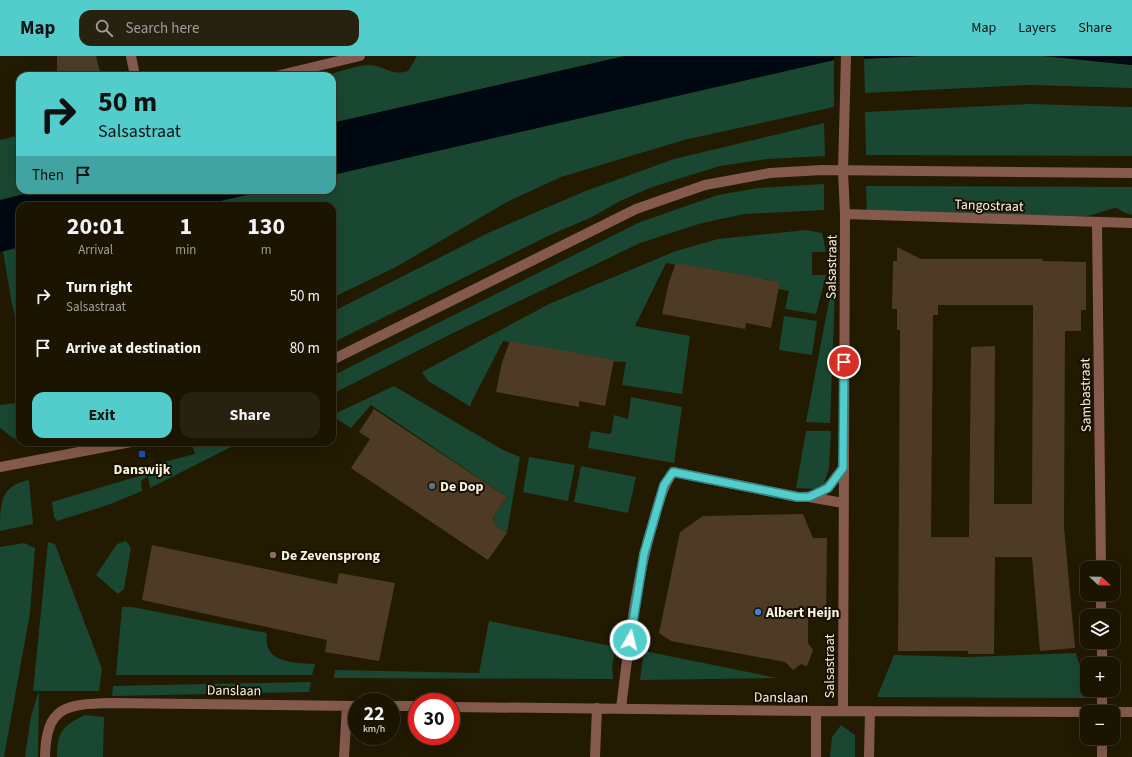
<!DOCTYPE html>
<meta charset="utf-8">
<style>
:root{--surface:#1a1401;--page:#272110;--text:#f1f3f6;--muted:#9f9e99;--line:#383323;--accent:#52cdcc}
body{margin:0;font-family:"Source Sans 3",sans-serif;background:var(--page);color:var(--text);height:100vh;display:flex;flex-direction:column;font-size:15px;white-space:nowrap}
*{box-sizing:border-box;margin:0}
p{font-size:13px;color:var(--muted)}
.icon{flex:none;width:22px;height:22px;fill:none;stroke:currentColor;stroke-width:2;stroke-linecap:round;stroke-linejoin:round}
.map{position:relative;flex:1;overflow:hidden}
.panel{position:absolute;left:16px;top:146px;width:320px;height:244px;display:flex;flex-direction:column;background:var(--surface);border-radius:12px;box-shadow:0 4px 16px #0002,0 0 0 1px var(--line)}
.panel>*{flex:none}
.banner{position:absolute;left:16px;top:16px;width:320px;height:122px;border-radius:12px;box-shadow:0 4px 16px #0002,0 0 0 1px var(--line);background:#52cdcc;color:#111;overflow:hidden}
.needle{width:26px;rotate:112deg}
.tools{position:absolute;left:1080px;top:505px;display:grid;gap:8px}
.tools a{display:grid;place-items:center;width:40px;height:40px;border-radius:8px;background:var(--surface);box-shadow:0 4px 16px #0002,0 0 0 1px var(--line);font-size:20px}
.speed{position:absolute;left:348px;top:637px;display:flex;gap:8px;font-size:20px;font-weight:700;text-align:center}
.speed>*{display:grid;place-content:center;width:52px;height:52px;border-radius:50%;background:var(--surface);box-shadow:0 4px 16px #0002,0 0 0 1px var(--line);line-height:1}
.speed small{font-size:10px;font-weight:400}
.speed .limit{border:6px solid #d22;background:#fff;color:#111}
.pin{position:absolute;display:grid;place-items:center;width:34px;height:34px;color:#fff;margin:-17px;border:2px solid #fff;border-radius:50%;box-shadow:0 1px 4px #0007}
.me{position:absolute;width:44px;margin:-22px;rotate:8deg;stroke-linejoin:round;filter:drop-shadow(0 0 3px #0008)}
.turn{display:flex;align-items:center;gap:14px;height:84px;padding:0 16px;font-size:18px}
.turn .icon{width:52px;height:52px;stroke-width:2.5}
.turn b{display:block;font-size:28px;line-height:34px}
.then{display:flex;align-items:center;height:38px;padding:0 16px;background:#0003;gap:8px;font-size:15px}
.eta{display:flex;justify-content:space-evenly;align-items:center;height:68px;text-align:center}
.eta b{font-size:24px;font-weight:700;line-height:28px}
.button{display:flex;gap:8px;margin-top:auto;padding:8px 16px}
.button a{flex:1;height:46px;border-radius:12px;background:var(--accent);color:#111;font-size:16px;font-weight:700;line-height:46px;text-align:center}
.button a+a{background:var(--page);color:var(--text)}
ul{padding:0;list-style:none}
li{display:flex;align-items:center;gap:12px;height:52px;padding:0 16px}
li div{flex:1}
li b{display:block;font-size:15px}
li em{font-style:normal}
header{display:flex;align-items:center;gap:24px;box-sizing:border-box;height:56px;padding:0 20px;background:var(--accent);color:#111}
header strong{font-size:19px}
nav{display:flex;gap:22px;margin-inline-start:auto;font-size:14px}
.search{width:280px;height:36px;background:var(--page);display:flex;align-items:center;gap:10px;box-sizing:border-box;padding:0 14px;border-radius:12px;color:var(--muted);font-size:15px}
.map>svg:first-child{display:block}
</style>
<header>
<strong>Map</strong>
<div class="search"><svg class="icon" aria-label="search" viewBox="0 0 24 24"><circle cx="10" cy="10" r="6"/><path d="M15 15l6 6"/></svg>Search here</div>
<nav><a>Map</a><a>Layers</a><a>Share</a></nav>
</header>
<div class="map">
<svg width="1132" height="701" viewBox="0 0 1132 701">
<rect width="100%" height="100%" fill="#221a01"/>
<path fill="#1a4732" d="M417,0H625L332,67V20H324C336,17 360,8 371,9C386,11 391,20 408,15Z
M921,0H1044L1132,9V32L1029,29L865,37L864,3Z
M834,4V51L684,84L561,121L507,146L396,211L332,242V150H198L268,134H332V119Z
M1029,48L1132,51V100L866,99L865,56Z
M824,67L825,100L767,103L720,110L652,131L620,145L592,161L550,179L332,287V256L490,176L583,136L674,103Z
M20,79V134H42L0,144V84Z
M824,128V154L745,158L702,167L640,187L449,279L332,338V320L640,166L718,139L758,132Z
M866,130L1132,131V159L1123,156L1117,152C1106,153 1097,159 1086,160L867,158Z
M806,174L822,177L826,196H812V219H826L816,258L785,253L789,235L774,232L775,225L666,207L635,270L690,280L682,338L622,329L626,306L605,305L503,285L471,347V351L428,325L422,316L549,248L676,195L718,183Z
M20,191V277L12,249L3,195Z
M836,208L830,367L806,366Z
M784,260L817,265L812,299L779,294Z
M394,330L503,394L520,401L507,477L494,468L496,465L492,463L507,441L371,349L351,372L332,360V359Z
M631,341L682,351L674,407L588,392L591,375L611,378L614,359L628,363Z
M16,347L20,367V382L14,383L0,372V349Z
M806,375H831L829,413L823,429L815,433L796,432Z
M191,386H241L150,432L148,420L141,425L142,435L108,449L57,465L54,461L52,446L139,420L148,410L195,398Z
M529,401L575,409L568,445L523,436Z
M581,410L636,421L628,457L574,446Z
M29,424L33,468L0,475C0,448 0,430 29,424Z
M126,485L131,492L124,533L118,538L96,519L117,488Z
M48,486L55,488L102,613L99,635H39L38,701H25L31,660L39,635H33Z
M24,487L35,492L30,557L4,701H0V491Z
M122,551H132L267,577C262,607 293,607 315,608L312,619H116Z
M489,565L616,591L612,610L613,623L334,622L335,614L479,617Z
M644,595L777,622L640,624Z
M1076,597L1088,642L877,641L894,599L967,601Z
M311,626L309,636L112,640L113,630Z
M85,659L104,661L103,701H57C57,676 62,670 85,659Z
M841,669L855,679V701H830L832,681Z"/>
<path fill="#000911" d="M625,0H921L834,4L332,119V67Z
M1044,0H1132V9Z
M42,134H268L198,150H20V191L0,196V144Z"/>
<path fill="#221a01" d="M834,0H864V5L834,6Z"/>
<path fill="#4d3b25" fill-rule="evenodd" d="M57,0H96L101,20H57Z
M897,191L921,203H1043L1042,205L1086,206V254H1081V275H1065L1064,471L1075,592L1040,595L1032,501H995L994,598H968V595H898L900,274H897V253H892L893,205H897ZM938,249H1033L1032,448H994L995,290L971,291L969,481H931L933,259H938Z
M676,207L780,226L771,272L746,267L745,273L662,258L669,226Z
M510,285L614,304L605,350L579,345V351L496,336L502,306Z
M374,353L507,441L492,463L496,465L494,468L507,477L488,504L351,412L370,383L359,376Z
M803,458L813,482H827L826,562H808V587L813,594L807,610L801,608L793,614L785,606L671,585L659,577L680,476L703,460Z
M152,489L337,528L339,517L395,527L379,605L325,596L327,584L142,544Z"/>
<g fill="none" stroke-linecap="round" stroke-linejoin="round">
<path stroke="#855a4d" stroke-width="10" d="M332,304L636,153L705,129L770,117L822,114L1132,117
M0,411L131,386"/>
<path stroke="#855a4d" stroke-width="10" d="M131,0L135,20
M276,20L360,0
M845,158L1132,167
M1097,167L1101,512
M809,441L843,447
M1101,538V560
M1102,586V608
M1102,634V656
M391,650H417
M451,651L816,655L1110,656
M621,652C629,590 635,527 653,467C658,449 662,432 673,416L798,441C823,442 830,430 843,412
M843,654L845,158L843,115L846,0
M816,655V701
M1113,656H1132
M45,701C46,650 66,648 111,647L357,650
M344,701L347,650
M595,701L597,652
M869,701L870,655
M1102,701V682"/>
</g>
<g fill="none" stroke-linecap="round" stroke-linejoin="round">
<defs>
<path id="route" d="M630,584L644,498L664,429L673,416L798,441H809L828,432L843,412L844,306"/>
</defs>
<use href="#route" stroke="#358585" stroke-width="10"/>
<use href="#route" stroke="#52cdcc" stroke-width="7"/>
</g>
<rect fill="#1a4fb4" stroke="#191100" stroke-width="1.5" x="138" y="394" width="8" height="8" rx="2"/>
<circle fill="#5c6f8a" stroke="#191100" stroke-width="1.5" cx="432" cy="430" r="4"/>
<circle fill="#8d6e63" stroke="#191100" stroke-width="1.5" cx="273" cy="499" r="4"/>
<circle fill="#3f7fe0" stroke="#191100" stroke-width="1.5" cx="758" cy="556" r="4"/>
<g text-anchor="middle" stroke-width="4" stroke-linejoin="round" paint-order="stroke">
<g font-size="14" fill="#f8f3e3" stroke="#191100">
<text transform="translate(989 149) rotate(2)" y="5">Tangostraat</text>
<text transform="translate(831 211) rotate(-89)" y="5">Salsastraat</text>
<text transform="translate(1085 339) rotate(-91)" y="5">Sambastraat</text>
<text transform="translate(829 610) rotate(-90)" y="5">Salsastraat</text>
<text transform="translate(234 634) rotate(1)" y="5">Danslaan</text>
<text transform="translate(781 641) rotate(1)" y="5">Danslaan</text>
</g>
<g font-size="14" font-weight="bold" fill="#f8f3e3" stroke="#191100" text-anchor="start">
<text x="142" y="418" text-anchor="middle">Danswijk</text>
<text x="440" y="435">De Dop</text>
<text x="281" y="504">De Zevensprong</text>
<text x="766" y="561">Albert Heijn</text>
</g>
</g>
</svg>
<div class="tools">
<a><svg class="needle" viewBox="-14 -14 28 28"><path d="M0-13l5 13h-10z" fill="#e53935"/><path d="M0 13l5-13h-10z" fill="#9f9e99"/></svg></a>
<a><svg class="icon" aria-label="layers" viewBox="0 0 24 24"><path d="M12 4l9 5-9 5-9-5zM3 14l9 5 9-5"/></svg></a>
<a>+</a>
<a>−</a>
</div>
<div class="speed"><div>22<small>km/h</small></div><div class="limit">30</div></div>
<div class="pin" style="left:844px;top:306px;background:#d93025"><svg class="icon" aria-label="arrive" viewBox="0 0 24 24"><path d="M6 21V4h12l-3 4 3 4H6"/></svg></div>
<svg class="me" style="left:630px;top:584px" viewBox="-20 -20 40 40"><circle r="17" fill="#52cdcc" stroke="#fff" stroke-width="3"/><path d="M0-11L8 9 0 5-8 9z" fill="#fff"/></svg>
<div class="banner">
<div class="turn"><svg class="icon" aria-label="right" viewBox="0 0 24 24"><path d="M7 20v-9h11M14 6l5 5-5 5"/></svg><div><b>50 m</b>Salsastraat</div></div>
<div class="then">Then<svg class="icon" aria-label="arrive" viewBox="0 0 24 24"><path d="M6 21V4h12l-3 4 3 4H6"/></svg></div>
</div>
<section class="panel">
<div class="eta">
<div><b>20:01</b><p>Arrival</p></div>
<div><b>1</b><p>min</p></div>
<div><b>130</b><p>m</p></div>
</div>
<ul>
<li><svg class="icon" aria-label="right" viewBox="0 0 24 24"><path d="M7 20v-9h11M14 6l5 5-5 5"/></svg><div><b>Turn right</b><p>Salsastraat</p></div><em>50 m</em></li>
<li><svg class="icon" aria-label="arrive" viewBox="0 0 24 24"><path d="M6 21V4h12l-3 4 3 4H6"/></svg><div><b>Arrive at destination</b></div><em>80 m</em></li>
</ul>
<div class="button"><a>Exit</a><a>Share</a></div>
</section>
</div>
